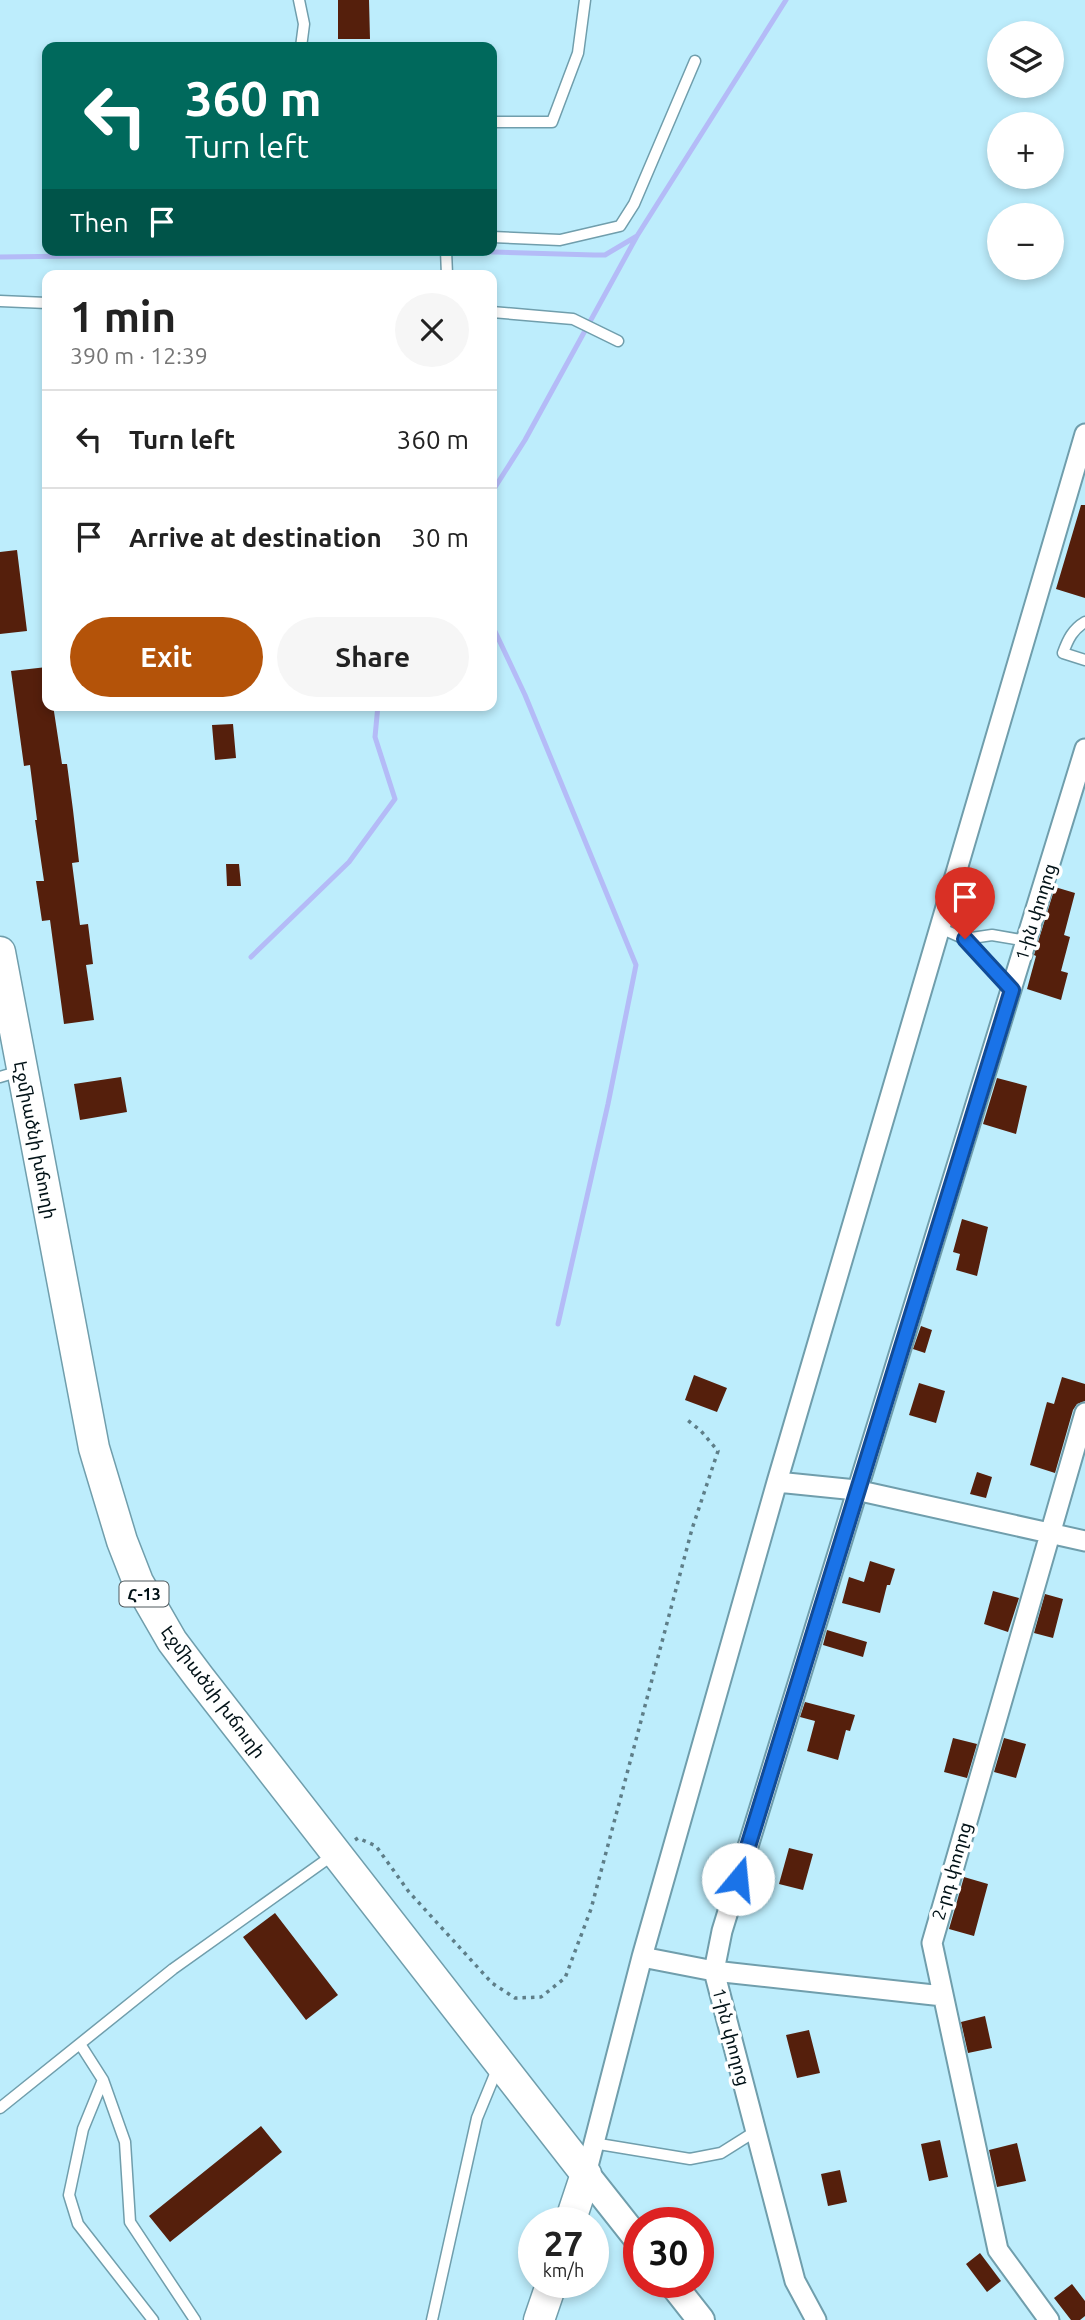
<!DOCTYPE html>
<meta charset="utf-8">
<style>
:root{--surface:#fff;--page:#f6f6f6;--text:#222;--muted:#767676;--line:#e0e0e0;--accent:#b45309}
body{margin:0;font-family:Ubuntu,"Noto Sans Armenian",sans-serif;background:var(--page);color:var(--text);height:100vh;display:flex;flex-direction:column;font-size:26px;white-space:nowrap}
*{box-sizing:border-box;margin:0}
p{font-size:23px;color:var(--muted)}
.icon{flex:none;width:38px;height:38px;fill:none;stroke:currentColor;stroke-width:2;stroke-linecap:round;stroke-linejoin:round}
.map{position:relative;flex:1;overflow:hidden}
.drawer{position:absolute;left:42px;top:270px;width:455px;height:441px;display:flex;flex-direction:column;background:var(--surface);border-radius:14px;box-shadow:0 4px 10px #0003}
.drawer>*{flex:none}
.guide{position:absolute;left:42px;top:42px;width:455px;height:214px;border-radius:14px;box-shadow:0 4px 10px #0003;background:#00695c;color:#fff;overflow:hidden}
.controls{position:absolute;left:987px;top:21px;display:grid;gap:14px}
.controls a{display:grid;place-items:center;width:77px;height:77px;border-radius:50%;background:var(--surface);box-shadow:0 4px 10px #0003;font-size:35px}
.speed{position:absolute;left:518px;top:2207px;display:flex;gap:14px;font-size:35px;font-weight:700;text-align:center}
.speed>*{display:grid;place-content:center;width:91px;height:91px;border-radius:50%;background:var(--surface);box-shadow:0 4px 10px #0003;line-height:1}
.speed small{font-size:18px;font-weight:400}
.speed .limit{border:10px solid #d22;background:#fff;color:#111}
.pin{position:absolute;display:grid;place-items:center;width:60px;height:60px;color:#fff;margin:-72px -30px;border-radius:50% 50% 50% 0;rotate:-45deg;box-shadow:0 0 7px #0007}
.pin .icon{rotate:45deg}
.me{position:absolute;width:77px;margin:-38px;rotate:17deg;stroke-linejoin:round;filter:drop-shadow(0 0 5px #0008)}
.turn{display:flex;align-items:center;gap:24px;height:147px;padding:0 28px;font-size:32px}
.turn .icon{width:91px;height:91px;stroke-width:2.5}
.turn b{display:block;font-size:49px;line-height:60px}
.then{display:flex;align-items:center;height:66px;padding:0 28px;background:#0003;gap:14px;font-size:26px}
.round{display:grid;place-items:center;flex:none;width:74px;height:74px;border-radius:37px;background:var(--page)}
.summary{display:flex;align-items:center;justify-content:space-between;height:119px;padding:0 28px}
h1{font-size:42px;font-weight:700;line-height:52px}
.action{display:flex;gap:14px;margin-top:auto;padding:14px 28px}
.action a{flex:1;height:80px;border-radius:42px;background:var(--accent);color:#fff;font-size:28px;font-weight:700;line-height:80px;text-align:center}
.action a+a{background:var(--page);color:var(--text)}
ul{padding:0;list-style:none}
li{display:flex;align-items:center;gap:21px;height:98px;padding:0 28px;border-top:2px solid var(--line)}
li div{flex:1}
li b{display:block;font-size:26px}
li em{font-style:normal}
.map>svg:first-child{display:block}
</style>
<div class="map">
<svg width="1085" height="2320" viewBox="0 0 1085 2320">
<rect width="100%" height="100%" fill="#bdedfc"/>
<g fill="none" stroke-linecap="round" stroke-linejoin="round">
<path stroke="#b4bbf7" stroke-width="5" d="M0,257L462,251L594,255H605L637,236
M492,492L525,440L637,236L786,0
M492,625L525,695L636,965L608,1104L558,1324
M251,957L349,862L395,799L375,737L378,705"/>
</g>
<path fill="#551f0c" d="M338,0H369L370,39H338Z
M1081,505H1085V598L1056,589Z
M17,550L27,631L0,634V552Z
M47,667V705H53L62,764H67L73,810L79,862L72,863L80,925L88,924L93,964L86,965L94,1020L64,1024L50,920L42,921L36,881H44L35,820H37L30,765L24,766L11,671Z
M233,724L236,758L215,760L212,725Z
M226,864H239L241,886H227Z
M1055,887L1075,893L1064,935L1070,937L1061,971L1068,973L1061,1000L1027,989L1036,956L1034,955Z
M121,1077L127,1112L80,1120L74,1084Z
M997,1078L1027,1086L1016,1134L983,1124Z
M962,1219L988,1227L977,1276L956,1270L960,1254L953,1252Z
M921,1326L932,1330L925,1353L913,1349Z
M694,1375L727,1388L717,1412L685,1400Z
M1062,1377L1085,1384V1401L1077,1404L1073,1410L1055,1473L1030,1465L1047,1402L1054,1404Z
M919,1383L945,1391L936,1423L909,1415Z
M977,1472L992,1477L986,1498L970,1494Z
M870,1561L895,1569L890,1585H887L880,1613L842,1603L849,1577L864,1582Z
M993,1591L1019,1598L1008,1632L984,1624Z
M1045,1594L1063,1599L1053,1638L1034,1633Z
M827,1630L867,1642L863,1657L823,1645Z
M805,1702L855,1715L850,1731L846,1730L838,1760L807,1751L815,1721L800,1717Z
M953,1738L977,1744L967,1778L944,1772Z
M1004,1738L1026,1744L1016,1778L994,1772Z
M789,1848L813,1854L803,1890L779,1884Z
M964,1877L988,1884L974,1936L949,1929Z
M275,1913L338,1995L306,2020L243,1937Z
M985,2016L992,2048L968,2053L961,2022Z
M809,2030L820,2073L797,2078L786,2035Z
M261,2126L282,2152L170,2242L149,2216Z
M940,2140L948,2177L929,2181L921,2144Z
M1017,2143L1026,2181L997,2187L989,2150Z
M840,2170L847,2202L828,2206L821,2174Z
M980,2253L1001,2281L987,2292L966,2264Z
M1072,2284L1085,2301V2316L1080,2320H1071L1054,2298Z"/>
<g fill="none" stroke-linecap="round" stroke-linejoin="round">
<defs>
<path id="service" d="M299,0L304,24L301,47
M492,122H552L578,53L585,0
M492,237L560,240L620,226L634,204L695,61
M446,250L447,275
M0,301L47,303
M492,312L573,319L618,341
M1085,622C1073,629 1068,639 1063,653L1085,660
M940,928L965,939L1011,990
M965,939L992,935L1027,941
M0,1077L20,1071
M80,2044L103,2080L125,2142L130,2222L195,2320
M103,2080L83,2129L69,2195L78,2224L153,2320
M0,2108L173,1969L333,1855
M593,2143L690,2159L721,2153L756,2131
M432,2320L477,2118L498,2067"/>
<path id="minor" d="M777,1482L856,1490L1085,1541
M642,1957L714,1971L943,1996
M586,2174L642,1957L777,1482L1085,434
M816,2320L795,2281L714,1971L722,1931L1085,749
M1049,2320L998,2250L932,1943L1085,1413"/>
<path id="secondary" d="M586,2174L639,2241
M671,2282L701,2320"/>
<path id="primary" d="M0,952L94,1448L122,1541L138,1582L172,1641L199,1677L586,2174L570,2222
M539,2320L552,2282"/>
</defs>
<use href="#service" stroke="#709eac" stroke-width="13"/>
<use href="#minor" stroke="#709eac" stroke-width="23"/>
<use href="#secondary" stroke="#709eac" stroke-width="30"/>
<use href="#primary" stroke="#709eac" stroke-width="33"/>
<path stroke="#5e7e88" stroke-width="3.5" stroke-dasharray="3.5 5" stroke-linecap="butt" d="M355,1840L358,1838L376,1846L409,1892L492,1983L515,1998L541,1997L565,1978L591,1909L692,1529L718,1451L701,1431L686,1419"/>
<use href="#service" stroke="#fff" stroke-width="10"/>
<use href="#minor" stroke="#fff" stroke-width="19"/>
<use href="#secondary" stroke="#fff" stroke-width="26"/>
<use href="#primary" stroke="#fff" stroke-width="30"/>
</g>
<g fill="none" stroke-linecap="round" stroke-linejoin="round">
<defs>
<path id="route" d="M738,1879L1012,990L965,939"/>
</defs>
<use href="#route" stroke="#114b97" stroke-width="18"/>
<use href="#route" stroke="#1a73e8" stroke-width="12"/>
</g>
<g text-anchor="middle" stroke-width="7" stroke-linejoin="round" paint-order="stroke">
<rect fill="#fff" stroke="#4e595d" stroke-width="2" x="119.5" y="1581.5" width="49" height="25" rx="5"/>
<g font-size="16" font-weight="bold" fill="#021217">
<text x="144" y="1600">Հ-13</text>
</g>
<g font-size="18" fill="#021217" stroke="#fff">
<text transform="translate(1036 912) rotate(-73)" y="6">1-ին փողոց</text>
<text transform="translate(35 1140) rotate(79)" y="6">Էջմիածնի խճուղի</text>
<text transform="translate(213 1692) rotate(53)" y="6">Էջմիածնի խճուղի</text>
<text transform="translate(952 1871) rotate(-74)" y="6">2-րդ փողոց</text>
<text transform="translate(731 2037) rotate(75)" y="6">1-ին փողոց</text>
</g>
</g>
</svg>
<div class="controls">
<a><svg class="icon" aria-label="layers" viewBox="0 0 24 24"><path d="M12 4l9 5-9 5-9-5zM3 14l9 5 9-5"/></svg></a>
<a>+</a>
<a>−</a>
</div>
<div class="speed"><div>27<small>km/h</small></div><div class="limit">30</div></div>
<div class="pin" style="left:965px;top:939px;background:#d93025"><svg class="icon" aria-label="arrive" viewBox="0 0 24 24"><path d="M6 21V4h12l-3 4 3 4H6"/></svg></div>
<svg class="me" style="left:738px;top:1879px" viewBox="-20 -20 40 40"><circle r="19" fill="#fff"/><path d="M0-13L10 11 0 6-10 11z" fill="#1a73e8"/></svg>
<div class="guide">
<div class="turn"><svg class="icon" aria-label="left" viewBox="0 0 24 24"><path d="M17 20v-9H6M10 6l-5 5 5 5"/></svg><div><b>360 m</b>Turn left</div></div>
<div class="then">Then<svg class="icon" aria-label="arrive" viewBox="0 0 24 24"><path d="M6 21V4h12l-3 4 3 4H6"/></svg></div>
</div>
<section class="drawer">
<div class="summary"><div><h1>1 min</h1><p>390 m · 12:39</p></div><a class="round"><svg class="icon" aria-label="close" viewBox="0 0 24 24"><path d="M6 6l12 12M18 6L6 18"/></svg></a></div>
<ul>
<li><svg class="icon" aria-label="left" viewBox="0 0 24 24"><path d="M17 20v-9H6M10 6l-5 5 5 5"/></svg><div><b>Turn left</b></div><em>360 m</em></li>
<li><svg class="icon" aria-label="arrive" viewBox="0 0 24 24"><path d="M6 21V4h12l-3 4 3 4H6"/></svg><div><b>Arrive at destination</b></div><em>30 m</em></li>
</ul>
<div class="action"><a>Exit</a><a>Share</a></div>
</section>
</div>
